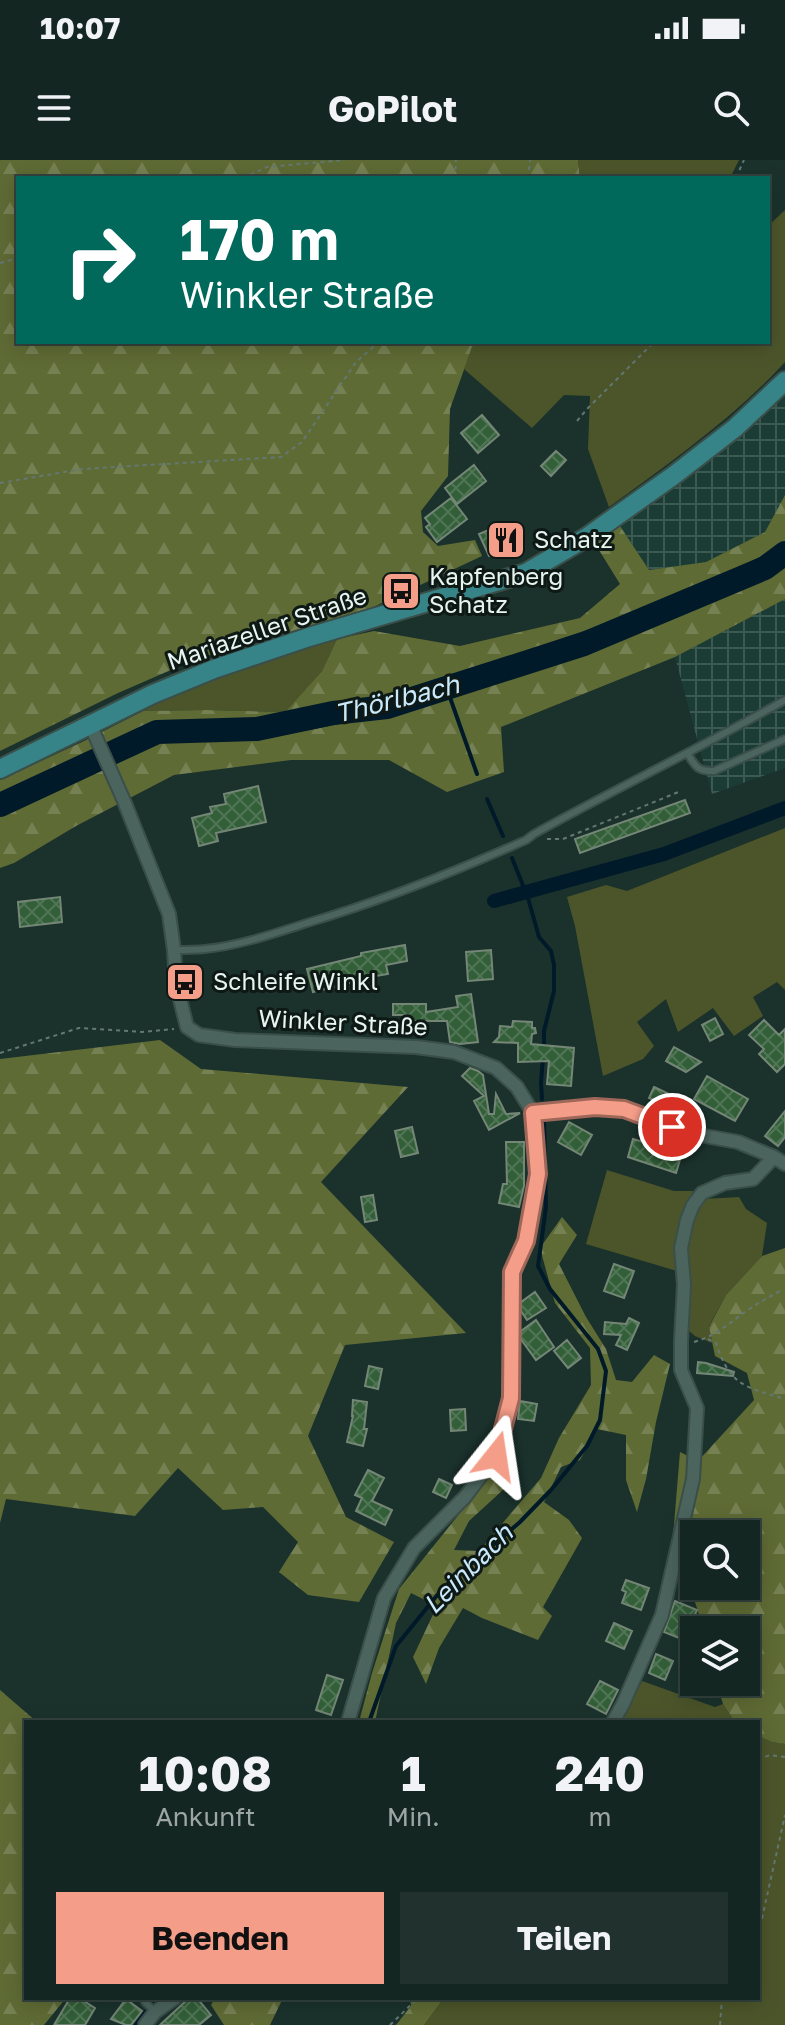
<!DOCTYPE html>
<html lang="de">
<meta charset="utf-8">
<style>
:root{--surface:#142621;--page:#21322e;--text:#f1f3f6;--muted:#9da5a5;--line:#33433f;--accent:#f49e89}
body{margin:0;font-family:"Golos Text",sans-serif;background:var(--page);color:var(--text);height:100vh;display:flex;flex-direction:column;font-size:30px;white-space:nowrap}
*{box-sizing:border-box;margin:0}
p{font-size:26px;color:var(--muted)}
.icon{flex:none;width:44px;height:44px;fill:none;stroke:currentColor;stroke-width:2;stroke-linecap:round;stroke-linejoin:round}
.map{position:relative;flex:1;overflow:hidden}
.panel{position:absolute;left:24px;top:1560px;width:736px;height:280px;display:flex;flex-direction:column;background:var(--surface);border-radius:0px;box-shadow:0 4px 20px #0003,0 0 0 2px var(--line)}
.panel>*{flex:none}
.top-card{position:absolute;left:16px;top:16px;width:754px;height:168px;border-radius:0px;box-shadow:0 4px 20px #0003,0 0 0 2px var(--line);background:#00695c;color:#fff;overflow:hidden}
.controls{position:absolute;left:680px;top:1360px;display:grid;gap:16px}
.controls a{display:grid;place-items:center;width:80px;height:80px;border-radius:0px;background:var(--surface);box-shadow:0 4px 20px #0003,0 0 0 2px var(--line);font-size:40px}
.pin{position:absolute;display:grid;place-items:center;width:68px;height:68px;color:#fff;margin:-34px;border:4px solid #fff;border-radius:50%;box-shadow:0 2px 8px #0007}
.me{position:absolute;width:88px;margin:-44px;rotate:15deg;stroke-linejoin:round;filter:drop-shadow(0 0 6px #0008)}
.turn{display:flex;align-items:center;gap:28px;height:168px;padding:0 32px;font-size:36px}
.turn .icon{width:104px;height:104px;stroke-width:2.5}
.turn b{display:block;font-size:56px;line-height:68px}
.eta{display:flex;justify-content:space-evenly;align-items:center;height:136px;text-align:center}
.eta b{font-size:48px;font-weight:700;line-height:56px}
.primary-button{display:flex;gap:16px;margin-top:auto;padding:16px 32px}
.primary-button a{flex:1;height:92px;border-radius:0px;background:var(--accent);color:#111;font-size:32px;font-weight:700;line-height:92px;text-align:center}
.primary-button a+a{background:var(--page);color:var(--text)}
.status{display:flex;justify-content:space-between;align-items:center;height:56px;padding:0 40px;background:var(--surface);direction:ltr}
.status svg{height:22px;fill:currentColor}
header{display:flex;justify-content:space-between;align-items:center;height:104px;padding:0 32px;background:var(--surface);font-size:36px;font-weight:700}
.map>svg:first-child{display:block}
</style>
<div class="status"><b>10:07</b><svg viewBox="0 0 49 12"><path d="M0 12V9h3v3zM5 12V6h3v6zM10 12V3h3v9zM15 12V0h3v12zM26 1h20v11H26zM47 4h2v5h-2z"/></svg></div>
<header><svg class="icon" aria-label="menu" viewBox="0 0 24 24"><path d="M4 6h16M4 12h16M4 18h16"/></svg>GoPilot<svg class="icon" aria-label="search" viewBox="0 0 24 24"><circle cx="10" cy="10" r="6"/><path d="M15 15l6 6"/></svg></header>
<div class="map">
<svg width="785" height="1865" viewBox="0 0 785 1865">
<defs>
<pattern id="industrial-grid" width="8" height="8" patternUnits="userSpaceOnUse" patternTransform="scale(2)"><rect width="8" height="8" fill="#1b3c34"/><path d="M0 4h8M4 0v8" fill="none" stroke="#3c5952"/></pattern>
<pattern id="forest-firs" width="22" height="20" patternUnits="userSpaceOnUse" patternTransform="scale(2)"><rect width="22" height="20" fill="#5f6b35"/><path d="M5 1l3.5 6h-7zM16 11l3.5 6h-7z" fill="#768153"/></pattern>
<pattern id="building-cross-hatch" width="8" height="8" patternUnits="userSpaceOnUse" patternTransform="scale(2)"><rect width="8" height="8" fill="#325e38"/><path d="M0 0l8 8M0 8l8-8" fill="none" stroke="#507655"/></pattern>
</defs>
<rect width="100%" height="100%" fill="#1b322c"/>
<path fill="url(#industrial-grid)" d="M785,230V335L765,372L706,402L649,410L620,366L708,298Z
M785,439V608L712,634L675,497Z"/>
<path fill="#4c552a" d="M578,0H739L730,18H580Z
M785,50V202C736,256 668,304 609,347L588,289L590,236L564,235L532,268L464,209L472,187L477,182H768V66Z
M337,479L322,511L285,552L206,550L143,551L201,520L276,494Z
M785,668V830L777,822L753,837L763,856L734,876L713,848L678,872L666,839L637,862L654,886L643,899L603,916L575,766L567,737L606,725L627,731Z
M607,1010L674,1031H693L689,1043L677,1111L586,1084Z
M739,1037L746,1049L767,1063L762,1096L726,1135L709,1166L712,1183L695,1176L687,1169V1083L693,1051L704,1039Z
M642,1521L715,1547L723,1544L735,1562H620L629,1547Z
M758,1576L772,1582L785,1584V1865H424L444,1838H758Z"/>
<path fill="url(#forest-firs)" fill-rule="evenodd" d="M0,0H578L580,18H18V182H477L472,187L450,249L448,316L421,351L423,372L438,386L475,380L482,396L369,449L196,499L118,533L0,591Z
M785,335V385L649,449L418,527L292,556L155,568L0,638V620L82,582L143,551L206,550L285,552L322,511L337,479L374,471L460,486L580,458L620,424L594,382L620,366L649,410L706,402L765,372Z
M785,403V439L675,497L501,567L504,612L447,632L389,600H291L174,615L76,666L14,703L0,708V656L163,579H263L391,554L481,528L653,466L769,415Z
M160,880L201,909L408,927L321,1022L466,1173L345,1185L308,1276L346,1357L394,1382L359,1442L308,1435L279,1412L298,1382L263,1347L223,1350L178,1308L135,1356L6,1339L0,1363V899Z
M562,1057L577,1075L559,1104L586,1157L606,1189L616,1220L632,1222L654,1195L670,1204L656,1262L646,1319L637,1352L626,1320V1275L597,1269L580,1300L561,1307L544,1342L569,1360L582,1378L543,1447L552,1456L538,1480L482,1458L463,1448L439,1488L426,1524L413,1497L437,1446L411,1433L396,1463L375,1562H359L372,1513L399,1429L497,1307L508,1305L504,1329L469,1361L454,1390L479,1391L541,1318L559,1278L591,1225L590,1188L555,1143L540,1088Z
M785,1088V1584L772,1582L758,1576V1562H735L723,1544L716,1522H746V1470H701L698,1451L673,1377L680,1292L698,1301L754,1240L747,1213L715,1196L709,1167L726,1135L762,1096ZM694,1374H746V1426H694Z
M0,1530L37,1562H26V1838H66L44,1865H0Z
M215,1838H283L270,1865H224L211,1845Z
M410,1838H444L424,1865H396L411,1846Z"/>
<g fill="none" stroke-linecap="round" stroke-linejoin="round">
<path stroke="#001a29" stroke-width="4" d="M447,529L477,614
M487,639L503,676
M512,698L528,738L539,777L551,791L554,805V831L544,871V889
M542,939L541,923L543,897
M369,1562L396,1486L443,1428L520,1362L551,1330L587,1286L600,1260L606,1211L598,1189L550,1129L538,1106L546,1047L544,960
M136,1865L153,1842L158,1838"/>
<path stroke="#001a29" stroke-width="14" d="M494,741L664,694L785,648"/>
<path stroke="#001a29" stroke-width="24" d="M0,645L157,572L257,569L333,553L387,547L584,484L765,408L785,393"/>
</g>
<path fill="url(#building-cross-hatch)" stroke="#748676" stroke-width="2" d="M482,255L499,275L478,293L461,273Z
M556,291L566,300L551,316L541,306Z
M474,305L486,321L457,344L445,328Z
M451,338L467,359L437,382L426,367L430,364L425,358Z
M508,362L518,384L489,396L479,374Z
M258,626L266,662L216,673L218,681L199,686L192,658L212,653L210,647L226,644L224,634Z
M685,640L690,653L580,693L575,679Z
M60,737L62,762L20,767L18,742Z
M405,785L407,801L386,805L388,814L352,820L353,822L313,832L307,809L361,796V793Z
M491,790L493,819L468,821L466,792Z
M471,834L478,882L460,884L450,882L447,861H408V855H393V844H426V852L458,847L456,836Z
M715,858L723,874L710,881L702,865Z
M764,860L779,875L785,869V904L777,912L759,894L764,889L749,875Z
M513,861L532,862V868H535L536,873L532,874L531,884L574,888L571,926L547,924L549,901L518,902V883L494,882L499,877L500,866L512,867Z
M674,887L701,902L686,912L666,901Z
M470,908L478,911L483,915L489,954H494L496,934L506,954L520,953L489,970L474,941L484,936L462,916Z
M707,916L748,939L735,961L694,939Z
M654,927L684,941L679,952L649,938Z
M785,951V977L778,986L765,976Z
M569,962L592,975L581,995L558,982Z
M412,967L418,993L401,997L395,971Z
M633,979L682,993L676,1013L628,997Z
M506,982H524V1026L519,1047L499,1043L503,1024H507Z
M373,1035L377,1060L365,1062L361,1037Z
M614,1104L634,1111L624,1138L604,1131Z
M535,1132L546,1148L527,1160L521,1151V1142Z
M629,1158L639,1163L627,1190L616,1185L621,1175L604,1174L605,1162L626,1164Z
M536,1160L554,1187L536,1200L520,1178L521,1171Z
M567,1180L581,1198L568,1208L554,1191Z
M698,1202L706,1203L734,1212L733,1216L697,1213Z
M369,1206L382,1209L378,1229L365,1226Z
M353,1240L367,1242L364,1269H367L363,1286L347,1282L353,1256H352Z
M520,1241L537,1244L534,1261L518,1259Z
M465,1249L466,1270L451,1271L450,1250Z
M368,1310L384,1318L372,1341L392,1350L385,1365L356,1351L362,1338L355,1335Z
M439,1319L452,1325L446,1338L433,1332Z
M626,1420L649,1428L641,1450L622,1443L626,1432L622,1430Z
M675,1441L697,1450L684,1480L664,1472Z
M614,1463L632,1471L624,1489L606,1481Z
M656,1494L673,1501L665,1520L649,1513Z
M327,1515L343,1520L331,1555L316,1550Z
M600,1521L618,1530L606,1554L587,1544Z
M70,1838H79L95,1848L85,1865H54Z
M189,1838H197L211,1855L199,1865H160Z
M126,1839L142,1851L131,1865H126L111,1859Z"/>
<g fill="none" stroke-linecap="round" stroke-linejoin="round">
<defs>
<path id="lane" d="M687,593C696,607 697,611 714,611L785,579
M174,790C185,790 195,790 205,789C238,786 276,773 307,763C382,741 454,712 526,680L534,674C617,628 702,587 785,540
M145,1838V1842L155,1852"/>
<path id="street" d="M90,564L124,641L169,754L174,790L176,823L187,867L199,875L235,880L416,887L454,892L496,908L517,927L533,953L595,947L624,949L694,974L738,982L774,997L785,1004
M348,1562L384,1438L414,1388L465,1337L496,1296L511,1238L512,1112L526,1081L538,1014L533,953
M613,1562L623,1544L662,1455L693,1319L697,1248L681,1210V1181L684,1125L681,1088L687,1060L693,1045L702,1033L725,1023L753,1019L774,997
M145,1865L155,1852L175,1838"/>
<path id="primary" d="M0,609L153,534L214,509L309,477L526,413L587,377L673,316L735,268L785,221"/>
</defs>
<use href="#lane" stroke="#3a4f4a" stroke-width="10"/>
<use href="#street" stroke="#3a4f4a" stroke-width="16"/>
<use href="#primary" stroke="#3a4f4a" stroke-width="22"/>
<path stroke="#647873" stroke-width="2" stroke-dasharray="4 4" stroke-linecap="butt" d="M243,18L267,7L344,0
M455,18L456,0
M528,18L530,0
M738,18L739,11L744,0
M0,103L18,98
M577,261L587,249L654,182
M0,323L82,309L281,297L302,282L356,202L379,182
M547,679H563L681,631
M0,893L79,868L142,872L174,869
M708,1179L716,1183C730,1226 745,1227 785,1239
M694,1182C719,1175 733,1159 754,1146C763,1140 773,1135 782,1130
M758,1600L770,1595L785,1597
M758,1765L761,1763L785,1655
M390,1865L418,1838
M720,1865L722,1838"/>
<use href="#lane" stroke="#4b645d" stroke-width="6"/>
<use href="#street" stroke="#4b645d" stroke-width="12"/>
<use href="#primary" stroke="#378488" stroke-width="18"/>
</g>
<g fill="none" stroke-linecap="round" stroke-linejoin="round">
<defs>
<path id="route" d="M496,1296L511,1238L512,1112L526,1081L538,1014L533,953L595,947L624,949L672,967"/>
</defs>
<use href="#route" stroke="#9f6759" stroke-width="20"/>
<use href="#route" stroke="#f49e89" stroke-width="14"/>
</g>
<defs>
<symbol id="restaurant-square" viewBox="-11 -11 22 22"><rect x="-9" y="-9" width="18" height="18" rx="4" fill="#f49e89" stroke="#0e1815"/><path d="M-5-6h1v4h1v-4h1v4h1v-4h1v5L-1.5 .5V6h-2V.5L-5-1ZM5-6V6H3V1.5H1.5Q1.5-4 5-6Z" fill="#111"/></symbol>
<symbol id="bus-square" viewBox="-11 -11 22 22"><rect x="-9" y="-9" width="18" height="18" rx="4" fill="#f49e89" stroke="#0e1815"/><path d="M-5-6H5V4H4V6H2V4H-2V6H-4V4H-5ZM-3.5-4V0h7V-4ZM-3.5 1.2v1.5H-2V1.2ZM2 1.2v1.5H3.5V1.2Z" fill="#111"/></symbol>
</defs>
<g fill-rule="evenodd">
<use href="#restaurant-square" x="484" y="358" width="44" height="44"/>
<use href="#bus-square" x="379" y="409" width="44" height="44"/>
<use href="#bus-square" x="163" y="800" width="44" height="44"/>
</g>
<g text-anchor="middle" stroke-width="6" stroke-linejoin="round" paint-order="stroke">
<g font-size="24" fill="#e7f5f1" stroke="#0e1815" text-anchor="start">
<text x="534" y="388">Schatz</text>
<text x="429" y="425">Kapfenberg<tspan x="429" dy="28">Schatz</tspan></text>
<text x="213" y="830">Schleife Winkl</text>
</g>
<g font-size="24" fill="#e7f5f1" stroke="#0e1815">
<text transform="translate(267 469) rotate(-19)" y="8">Mariazeller Straße</text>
<text transform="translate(343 863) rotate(3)" y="8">Winkler Straße</text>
</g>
<g font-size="26" font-style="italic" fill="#c8eafc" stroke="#0e1815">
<text transform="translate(397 539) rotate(-14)" y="9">Thörlbach</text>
<text transform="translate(468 1409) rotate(-45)" y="9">Leinbach</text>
</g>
</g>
</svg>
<div class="controls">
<a><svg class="icon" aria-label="search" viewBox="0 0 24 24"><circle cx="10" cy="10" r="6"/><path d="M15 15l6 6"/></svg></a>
<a><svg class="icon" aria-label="layers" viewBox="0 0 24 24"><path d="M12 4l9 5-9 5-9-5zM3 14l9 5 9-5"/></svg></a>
</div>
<div class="pin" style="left:672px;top:967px;background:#d93025"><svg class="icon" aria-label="arrive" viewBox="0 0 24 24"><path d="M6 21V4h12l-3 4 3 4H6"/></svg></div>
<svg class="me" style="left:496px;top:1296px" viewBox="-20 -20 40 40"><path d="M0-17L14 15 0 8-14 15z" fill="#f49e89" stroke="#fff" stroke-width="4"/></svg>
<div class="top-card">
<div class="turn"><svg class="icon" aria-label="right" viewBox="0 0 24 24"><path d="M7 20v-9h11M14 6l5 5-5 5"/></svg><div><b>170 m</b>Winkler Straße</div></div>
</div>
<section class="panel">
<div class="eta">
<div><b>10:08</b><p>Ankunft</p></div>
<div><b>1</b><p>Min.</p></div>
<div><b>240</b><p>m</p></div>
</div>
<div class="primary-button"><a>Beenden</a><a>Teilen</a></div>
</section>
</div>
